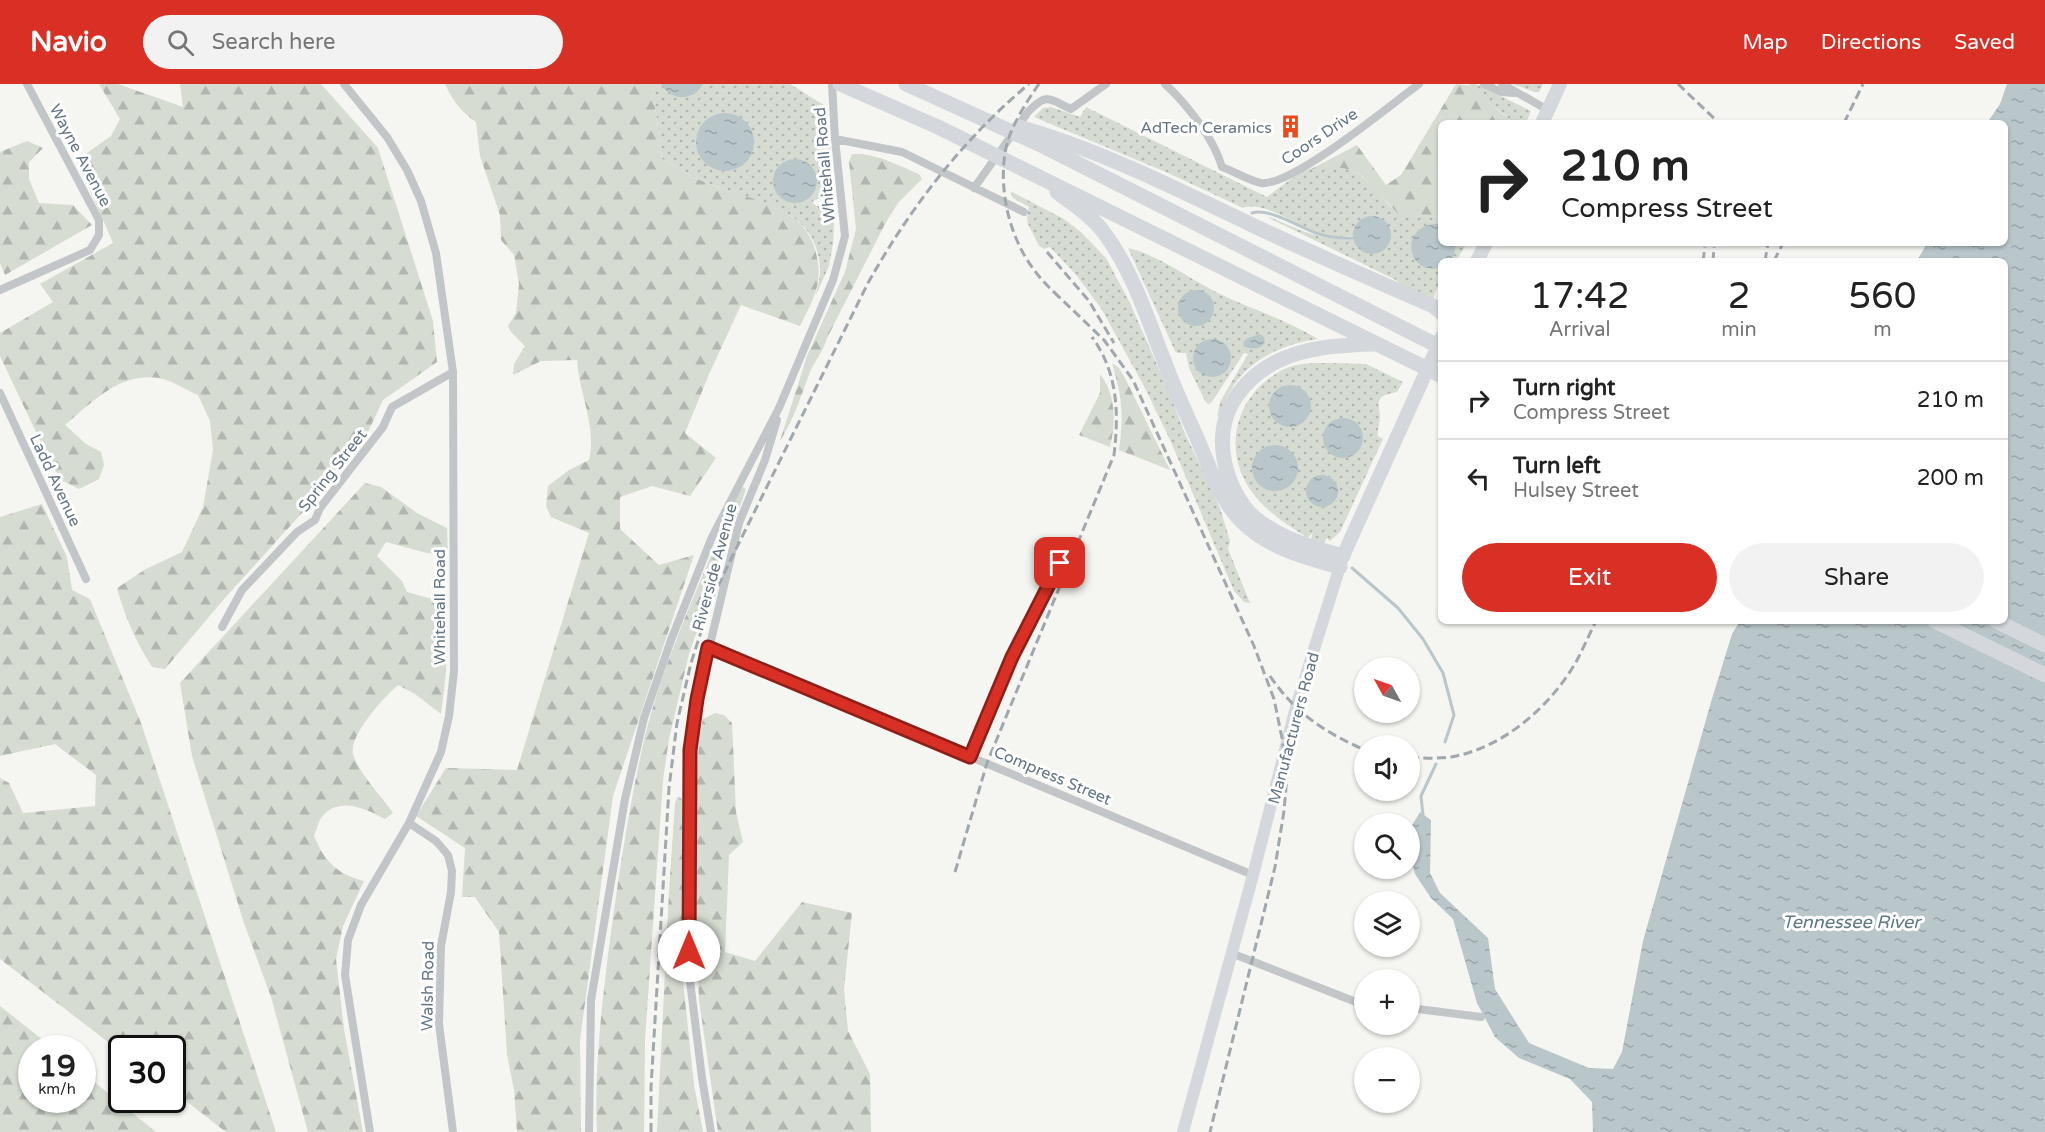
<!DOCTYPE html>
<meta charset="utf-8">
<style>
:root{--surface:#fff;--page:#f2f2f2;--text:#222;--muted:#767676;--line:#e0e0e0;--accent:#d93025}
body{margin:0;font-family:"Varela Round",sans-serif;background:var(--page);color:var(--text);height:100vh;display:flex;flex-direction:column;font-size:22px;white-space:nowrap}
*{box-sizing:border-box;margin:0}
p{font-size:20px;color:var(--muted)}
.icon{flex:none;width:33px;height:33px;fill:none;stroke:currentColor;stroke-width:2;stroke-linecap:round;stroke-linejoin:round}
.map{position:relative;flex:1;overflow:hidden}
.panel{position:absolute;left:1438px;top:174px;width:570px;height:366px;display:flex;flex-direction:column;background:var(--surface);border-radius:9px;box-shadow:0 2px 4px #0004}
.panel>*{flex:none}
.banner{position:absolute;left:1438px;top:36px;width:570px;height:126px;border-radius:9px;box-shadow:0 2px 4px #0004;background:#fff;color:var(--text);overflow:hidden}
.needle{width:39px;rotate:310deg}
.controls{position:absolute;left:1354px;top:573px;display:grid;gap:12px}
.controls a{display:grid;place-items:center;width:66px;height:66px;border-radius:50%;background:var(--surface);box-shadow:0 2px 4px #0004;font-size:30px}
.speed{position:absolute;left:18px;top:951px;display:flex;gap:12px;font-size:30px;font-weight:700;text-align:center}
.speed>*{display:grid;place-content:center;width:78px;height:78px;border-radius:50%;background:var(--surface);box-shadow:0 2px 4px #0004;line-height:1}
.speed small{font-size:15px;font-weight:400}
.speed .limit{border:3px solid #111;border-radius:9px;background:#fff;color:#111}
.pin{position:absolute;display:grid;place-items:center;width:51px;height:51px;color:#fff;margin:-26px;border-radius:12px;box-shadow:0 3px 9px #0006}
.me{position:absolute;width:66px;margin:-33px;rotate:0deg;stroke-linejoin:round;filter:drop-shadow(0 0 4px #0008)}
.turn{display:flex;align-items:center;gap:21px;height:126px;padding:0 24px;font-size:27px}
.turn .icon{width:78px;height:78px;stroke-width:2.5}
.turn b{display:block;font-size:42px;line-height:51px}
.eta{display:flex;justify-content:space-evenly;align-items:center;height:102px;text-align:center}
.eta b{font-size:36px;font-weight:600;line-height:42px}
.cta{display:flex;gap:12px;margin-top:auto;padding:12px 24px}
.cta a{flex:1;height:69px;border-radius:36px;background:var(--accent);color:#fff;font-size:24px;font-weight:600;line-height:69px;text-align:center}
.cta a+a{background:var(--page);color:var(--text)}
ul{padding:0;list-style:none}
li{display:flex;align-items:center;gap:18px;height:78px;padding:0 24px;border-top:2px solid var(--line)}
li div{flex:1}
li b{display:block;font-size:22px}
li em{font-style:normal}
header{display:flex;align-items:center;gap:36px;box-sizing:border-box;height:84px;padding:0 30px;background:var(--accent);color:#fff}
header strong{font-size:28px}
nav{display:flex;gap:33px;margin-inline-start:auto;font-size:21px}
.search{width:420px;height:54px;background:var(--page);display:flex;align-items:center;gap:15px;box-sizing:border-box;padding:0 21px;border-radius:33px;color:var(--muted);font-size:22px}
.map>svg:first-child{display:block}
</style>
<header>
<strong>Navio</strong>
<div class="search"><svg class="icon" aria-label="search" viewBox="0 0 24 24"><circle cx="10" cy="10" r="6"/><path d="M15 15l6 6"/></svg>Search here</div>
<nav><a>Map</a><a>Directions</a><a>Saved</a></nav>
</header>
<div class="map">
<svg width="2045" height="1048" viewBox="0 0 2045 1048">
<defs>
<pattern id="grass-dots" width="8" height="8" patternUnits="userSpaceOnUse" patternTransform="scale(1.5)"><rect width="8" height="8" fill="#d6dcd2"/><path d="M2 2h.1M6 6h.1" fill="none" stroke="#b1b7b0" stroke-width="1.8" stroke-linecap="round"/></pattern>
<pattern id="forest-firs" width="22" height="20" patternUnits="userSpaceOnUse" patternTransform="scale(1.5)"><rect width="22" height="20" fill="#d6dcd2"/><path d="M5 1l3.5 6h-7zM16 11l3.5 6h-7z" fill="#b1b7b0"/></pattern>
<pattern id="water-ripples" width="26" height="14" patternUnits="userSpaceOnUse" patternTransform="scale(1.5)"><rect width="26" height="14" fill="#b9c6ca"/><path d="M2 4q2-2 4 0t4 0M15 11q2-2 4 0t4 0" fill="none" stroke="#9aa5aa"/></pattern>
</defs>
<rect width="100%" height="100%" fill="#f5f5f1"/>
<path fill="url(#grass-dots)" d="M652,0H790L827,23L834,110L831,112L814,116L812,119L817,122L832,118L835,120L833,160L829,182L816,211C817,203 821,193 820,184C816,121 754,119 707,99C692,93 677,83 662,75Z
M1468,0H1476L1531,27L1526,39H1507L1508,35C1503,28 1496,25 1489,19C1482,13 1477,4 1468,0Z
M1512,0H1543L1539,8H1535Z
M1051,23L1080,33L1086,23L1267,113C1279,104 1292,93 1305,87C1335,73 1361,87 1380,109C1384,115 1389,123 1396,126C1410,132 1426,133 1441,132L1442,159H1467L1456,177H1442L1441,197L1437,204L1433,215L1401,201L1396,196L1267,133C1275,134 1284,140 1293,143C1312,151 1333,157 1354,156L1353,152C1344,153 1334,153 1325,151C1302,145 1265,116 1243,124L1168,89L1034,33L1043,24Z
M1010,107L1064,135L1082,149L1106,174L1129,217L1170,310L1183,345L1220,424L1230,457L1228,465L1250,519L1244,518L1234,507L1171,358L1145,304L1101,224L1077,192L1050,163L1044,165L1039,162L1028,140L1027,134L1029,123L1013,114Z
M1128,164C1159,171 1189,195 1218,209C1251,225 1287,236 1318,255C1271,262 1234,284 1220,331L1217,333L1220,318L1248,270L1244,269L1211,319L1208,320L1205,317L1189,284L1186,269H1178L1175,267Z
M1332,279L1366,280L1403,298L1397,308C1379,312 1377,312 1380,332C1380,339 1377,345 1378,352L1383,355L1340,448L1330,457L1327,454L1324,459L1311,455L1313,448L1308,454C1283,438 1258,423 1244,395C1223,352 1243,303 1287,284C1301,278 1317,279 1332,279Z"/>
<path fill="url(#forest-firs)" d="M99,0H118L183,23L180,0H321L378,64L433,237L437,278L383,316L367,350L330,398L224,515L165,585L152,583C136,558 125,533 117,504L146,485L182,468L203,423L213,366L210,337L198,311C186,306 171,296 159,294C120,288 92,318 65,341L86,360L101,368L104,381L99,395L79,405L63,397L51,380L0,272V249L53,218L40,200L113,159L77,76L111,52L120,35Z
M445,0H652L662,75C677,83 691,93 707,99C747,116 804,119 816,169C824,199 813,216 800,242L741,221L710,288L685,349L716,374L690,412L652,402L620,413V445L659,481L694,471L613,712L580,956L581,1048H517L514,1006L507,970L499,848L475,813H462L465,764L416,732L446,684L517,686L589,449L551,433L546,422L548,402L569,386L589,376C597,342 579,310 577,276L541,277L513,291L514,280L525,262L511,248L508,242L516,229L519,200L514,171L501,156L500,131L480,72L476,38C461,28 453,17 445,0Z
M1456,0L1473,2L1489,19L1509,35L1507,39H1442L1441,132L1402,133C1367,101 1366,76 1311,85L1357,61L1386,101L1401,91Z
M27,57L43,64L29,78V95L39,119L73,121L92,141L5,191L0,179V68Z
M852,70C877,69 897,81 919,90L922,95L898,119L885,140L827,254C824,267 815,276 810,288C800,314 795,333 780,357L807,272L845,188L856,145L849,78Z
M1112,279L1119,284L1126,296L1170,386L1119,366C1124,331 1122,313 1112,279Z
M1100,290C1116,310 1116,339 1110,363L1079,351L1100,309Z
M365,399L381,403L417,429L447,444L448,472L427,469L386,458L377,472L402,497L407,508L446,519C450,556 446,593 441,630L415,610L398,601C384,613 349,651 353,670C358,688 382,713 393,729L385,735C366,725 338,711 321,734C318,739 316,746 314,752C325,778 337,790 364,797L343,842L336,875L344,945L363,1048H308L271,913L244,839L192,672L180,599Z
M743,403L746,405L689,570L669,655L663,696L645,956L644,1048H597C594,990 601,929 608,871C617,803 627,733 642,665C656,602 682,540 707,481C717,459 728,421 743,403Z
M42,420L67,473L72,506L90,515L141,639L276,1048H226L173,1007L172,964H122L121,968L0,875V694L9,699L23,729L95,722L96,691L55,660L0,672V433Z
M715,629L724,631L732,639L736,728L743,758L729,771L725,868L755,877L802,818L852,829L844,905L848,947L870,990L871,1048H718L699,916L696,855L697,697L699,653L703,635Z
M678,712L682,715L683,897L694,1001L703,1048H657L669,807L675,719Z
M0,922L53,964H32V1016H82L83,989L156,1048H0Z"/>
<path fill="url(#water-ripples)" d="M661,0H703C693,18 671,17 661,0Z
M2007,0H2045V1048H1593L1592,1018L1570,995L1519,974L1495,953L1477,919L1453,835L1431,814L1415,790L1410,768L1411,743L1420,728L1431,736L1430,789L1440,809L1488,854L1495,905L1529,959L1589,984L1613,985L1622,968L1643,857L1711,618L1732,550L1740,537H2006V177H1917L1927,159H2006V39H1987L2000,20Z
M696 58a29 29 0 1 1 58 0a29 29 0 1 1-58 0Z
M773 97a22 22 0 1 1 44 0a22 22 0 1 1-44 0Z
M1353 151a19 19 0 1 1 38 0a19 19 0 1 1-38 0Z
M1435,140L1441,141L1442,159H1456L1454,171L1451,177H1442L1441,183C1409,194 1397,144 1435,140Z
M1178 224a18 18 0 1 1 36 0a18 18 0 1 1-36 0Z
M1259,250L1263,252L1265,259C1259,266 1253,265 1245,263L1243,259L1246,255Z
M1193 274a19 19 0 1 1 38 0a19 19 0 1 1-38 0Z
M1269 322a21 21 0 1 1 42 0a21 21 0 1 1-42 0Z
M1323 354a20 20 0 1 1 40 0a20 20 0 1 1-40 0Z
M1252 384a23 23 0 1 1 46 0a23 23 0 1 1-46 0Z
M1306 407a16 16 0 1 1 32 0a16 16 0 1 1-32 0Z"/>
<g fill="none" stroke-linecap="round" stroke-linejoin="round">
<path stroke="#b9c6ca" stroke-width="3" d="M1252,129C1267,123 1300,143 1316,149C1328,153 1341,155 1354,154
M1352,484L1398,524L1423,555L1443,589L1454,631L1445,658
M1423,731L1421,712L1436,680"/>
<path stroke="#c2c6c9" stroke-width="8" d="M344,0L387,53L407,86L421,117L436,169L453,288L454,587L449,632L441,668L409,739L361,821L348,856L345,891L370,1048
M1165,0C1187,20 1214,55 1222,83C1233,87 1250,97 1261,99C1292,103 1390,21 1419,0
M1484,0L1501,8L1514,9
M1502,0L1548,26
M835,55L902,68L1024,128
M974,104L1028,28C1047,8 1049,15 1071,25L1106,0
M0,206L90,166L99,151V136L27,0
M0,309L86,495
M222,543L242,506L297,448L315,436L320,424L383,343L392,323L453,288
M708,563L1253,791
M970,673L1012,573L1070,461
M409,739L436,757L448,771L452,787L451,808L441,862L439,940L453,1048
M1231,869L1356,918L1365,919
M1410,924L1481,933
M589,1048L591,916L625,715L644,634L671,556L712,453L779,324L833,196L845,152L835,55L832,0
M711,1048L702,994L689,889L690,666L697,615L739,439L765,376L777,336"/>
<path stroke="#d4d8dc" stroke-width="12" d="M1183,1048L1253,791L1296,623L1342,476"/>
<path stroke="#d4d8dc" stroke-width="14" d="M1542,39L1560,0
M1477,177L1486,159
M1343,472L1442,253"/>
<path stroke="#d4d8dc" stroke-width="15" d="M840,0L938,43L1442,292
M906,0L1043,62L1442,264
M1019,43C1100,66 1175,104 1250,140C1311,169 1372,195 1433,222L1442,229
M1057,108C1074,121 1093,133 1105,150C1133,188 1148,236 1165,279C1174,304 1186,329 1197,354C1211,386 1221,421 1249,444C1275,466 1308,474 1340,483
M1343,472C1314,464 1284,456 1259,437C1240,424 1228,397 1224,375C1220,352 1224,329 1238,310C1270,266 1324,261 1374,260
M1935,537L2045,591
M1996,537L2045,561"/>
<path stroke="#a0a7ad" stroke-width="3" stroke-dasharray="9 4.5" stroke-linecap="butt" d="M1039,0C1027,17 1015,36 1008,56C996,98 1008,153 1035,187C1042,197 1051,205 1060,214
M1678,0L1719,39
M1844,39L1863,0
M1047,168L1089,217L1114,259
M1703,177L1705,163
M1713,177L1714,163
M1765,177L1768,159
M1774,177L1783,159
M1054,208L1104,256L1133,296L1254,562L1274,615L1282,654L1287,691L1284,727L1275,783L1210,1048
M1270,592C1295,629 1324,648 1365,666
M1410,673C1423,674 1438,675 1451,673C1503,664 1550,623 1576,578C1583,565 1589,551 1596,537
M955,788L987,679L1114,371C1119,329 1118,289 1092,253
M651,1048V1003L669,704L677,639L691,579L711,517L731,475L868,199C910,124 963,55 1029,0"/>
</g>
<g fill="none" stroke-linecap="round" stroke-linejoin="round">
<defs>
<path id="route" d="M689,867L690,666L697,615L708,563L970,673L1012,573L1060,479"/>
</defs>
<use href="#route" stroke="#8d1f18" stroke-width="15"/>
<use href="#route" stroke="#d93025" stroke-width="10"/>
</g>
<defs>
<symbol id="building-bare" viewBox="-9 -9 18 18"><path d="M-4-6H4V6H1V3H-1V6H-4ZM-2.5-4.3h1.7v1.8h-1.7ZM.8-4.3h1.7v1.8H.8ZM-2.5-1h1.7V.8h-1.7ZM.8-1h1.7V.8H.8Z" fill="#ea4a1c" stroke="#fff" stroke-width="2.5" paint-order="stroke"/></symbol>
</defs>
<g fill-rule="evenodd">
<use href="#building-bare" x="1274" y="26" width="33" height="33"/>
</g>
<g text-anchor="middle" stroke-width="6" stroke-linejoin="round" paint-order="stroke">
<g font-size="16" fill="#637584" stroke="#fff" text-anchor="end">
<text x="1272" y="49">AdTech Ceramics</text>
</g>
<g font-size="16" fill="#637584" stroke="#fff">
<text transform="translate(1319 52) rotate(-34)" y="6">Coors Drive</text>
<text transform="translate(81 71) rotate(62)" y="6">Wayne Avenue</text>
<text transform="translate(824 81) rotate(-95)" y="6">Whitehall Road</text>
<text transform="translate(332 386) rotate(-52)" y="6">Spring Street</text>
<text transform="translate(56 396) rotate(65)" y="6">Ladd Avenue</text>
<text transform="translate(714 483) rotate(-75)" y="6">Riverside Avenue</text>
<text transform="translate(439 523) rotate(-90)" y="6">Whitehall Road</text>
<text transform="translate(1293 644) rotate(-75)" y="6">Manufacturers Road</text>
<text transform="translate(1053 691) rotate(23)" y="6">Compress Street</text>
<text transform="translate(427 902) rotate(-89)" y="6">Walsh Road</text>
</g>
<g font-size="18" font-style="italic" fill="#5f7881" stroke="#fff">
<text x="1851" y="844">Tennessee River</text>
</g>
</g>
</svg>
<div class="controls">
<a><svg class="needle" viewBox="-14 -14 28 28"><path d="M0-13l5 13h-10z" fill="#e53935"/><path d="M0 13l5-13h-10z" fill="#767676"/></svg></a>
<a><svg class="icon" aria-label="sound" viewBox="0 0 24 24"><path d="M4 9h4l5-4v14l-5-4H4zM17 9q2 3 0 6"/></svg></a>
<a><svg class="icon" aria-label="search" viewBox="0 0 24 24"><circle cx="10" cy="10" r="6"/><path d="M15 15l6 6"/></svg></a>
<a><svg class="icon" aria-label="layers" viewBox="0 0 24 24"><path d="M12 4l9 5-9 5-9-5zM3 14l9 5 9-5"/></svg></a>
<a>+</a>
<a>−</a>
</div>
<div class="speed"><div>19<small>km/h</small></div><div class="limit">30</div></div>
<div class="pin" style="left:1060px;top:479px;background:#d93025"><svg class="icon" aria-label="arrive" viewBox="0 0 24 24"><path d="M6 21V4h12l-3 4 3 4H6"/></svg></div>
<svg class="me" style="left:689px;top:867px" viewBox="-20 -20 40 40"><circle r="19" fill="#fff"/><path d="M0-13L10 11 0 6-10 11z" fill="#d93025"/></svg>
<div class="banner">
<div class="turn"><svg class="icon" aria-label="right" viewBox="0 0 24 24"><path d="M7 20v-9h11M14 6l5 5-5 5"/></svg><div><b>210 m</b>Compress Street</div></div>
</div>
<section class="panel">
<div class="eta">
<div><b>17:42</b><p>Arrival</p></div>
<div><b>2</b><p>min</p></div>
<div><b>560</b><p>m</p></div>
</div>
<ul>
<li><svg class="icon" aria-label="right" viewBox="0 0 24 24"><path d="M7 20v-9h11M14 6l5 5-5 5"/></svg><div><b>Turn right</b><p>Compress Street</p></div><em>210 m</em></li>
<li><svg class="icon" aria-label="left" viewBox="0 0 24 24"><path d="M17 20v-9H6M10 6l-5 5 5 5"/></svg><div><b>Turn left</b><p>Hulsey Street</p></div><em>200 m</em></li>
</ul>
<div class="cta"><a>Exit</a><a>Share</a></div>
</section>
</div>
